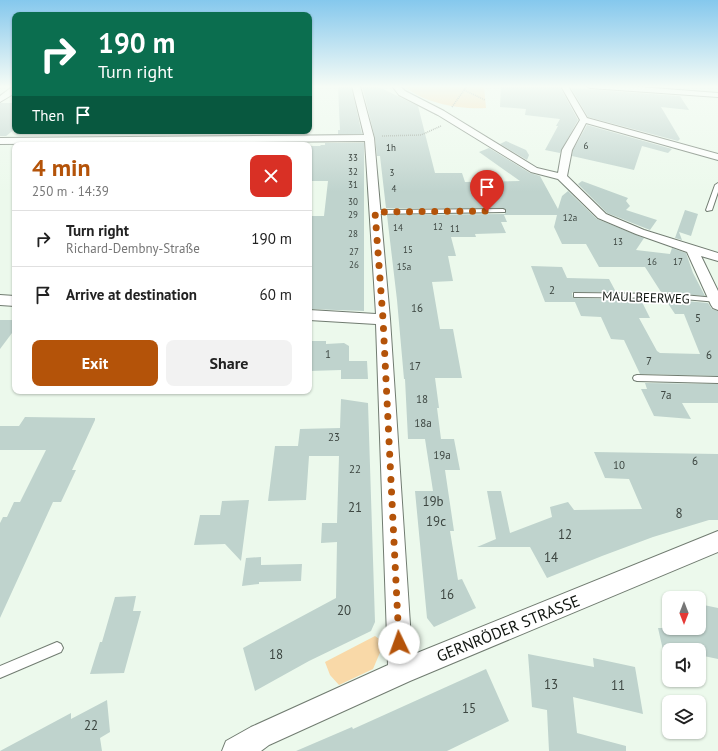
<!DOCTYPE html>
<meta charset="utf-8">
<style>
:root{--surface:#fff;--page:#f2f2f2;--text:#222;--muted:#767676;--line:#e0e0e0;--accent:#b45309}
body{margin:0;font-family:"PT Sans",sans-serif;background:var(--page);color:var(--text);height:100vh;display:flex;flex-direction:column;font-size:15px;white-space:nowrap}
*{box-sizing:border-box;margin:0}
p{font-size:13px;color:var(--muted)}
.icon{flex:none;width:22px;height:22px;fill:none;stroke:currentColor;stroke-width:2;stroke-linecap:round;stroke-linejoin:round}
.map{position:relative;flex:1;overflow:hidden}
.drawer{position:absolute;left:12px;top:142px;width:300px;height:252px;display:flex;flex-direction:column;background:var(--surface);border-radius:8px;box-shadow:0 1px 3px #0004}
.drawer>*{flex:none}
.hud{position:absolute;left:12px;top:12px;width:300px;height:122px;border-radius:8px;box-shadow:0 1px 3px #0004;background:#0b6e4f;color:#fff;overflow:hidden}
.needle{width:26px;rotate:180deg}
.buttons{position:absolute;left:662px;top:591px;display:grid;gap:8px}
.buttons a{display:grid;place-items:center;width:44px;height:44px;border-radius:8px;background:var(--surface);box-shadow:0 1px 3px #0004;font-size:20px}
.pin{position:absolute;display:grid;place-items:center;width:34px;height:34px;color:#fff;margin:-41px -17px;border-radius:50% 50% 50% 0;rotate:-45deg;box-shadow:0 0 4px #0007}
.pin .icon{rotate:45deg}
.me{position:absolute;width:44px;margin:-22px;rotate:357deg;stroke-linejoin:round;filter:drop-shadow(0 0 3px #0008)}
.turn{display:flex;align-items:center;gap:14px;height:84px;padding:0 20px;font-size:18px}
.turn .icon{width:52px;height:52px;stroke-width:2.5}
.turn b{display:block;font-size:28px;line-height:34px}
.then{display:flex;align-items:center;height:38px;padding:0 20px;background:#0003;gap:8px;font-size:15px}
.round{display:grid;place-items:center;flex:none;width:42px;height:42px;border-radius:8px;background:var(--page)}
.headline{display:flex;align-items:center;justify-content:space-between;height:68px;padding:0 20px}
h1{font-size:24px;font-weight:700;line-height:30px;color:var(--accent)}
.cta{display:flex;gap:8px;margin-top:auto;padding:8px 20px}
.cta a{flex:1;height:46px;border-radius:8px;background:var(--accent);color:#fff;font-size:16px;font-weight:700;line-height:46px;text-align:center}
.cta a+a{background:var(--page);color:var(--text)}
ul{padding:0;list-style:none}
li{display:flex;align-items:center;gap:12px;height:56px;padding:0 20px;border-top:1px solid var(--line)}
li div{flex:1}
li b{display:block;font-size:15px}
li em{font-style:normal}
.map>svg:first-child{display:block}
</style>
<div class="map">
<svg width="718" height="751" viewBox="0 0 718 751">
<rect width="100%" height="100%" fill="#ecf9ec"/>
<path fill="#f9d9a8" d="M405,86H484L486,108C463,110 421,103 405,86Z
M375,636L384,643L373,669L339,685L330,675L325,662Z"/>
<path fill="#bfd3cd" d="M351,86L362,134H338V130H340L338,87Z
M362,86H377L418,106L435,173H462L465,182L520,181L479,152L489,148L530,173L540,176L558,209L562,196L568,191L597,219L644,238L636,250L670,254L672,248L686,253L693,273L705,296L661,292L645,267H599L586,244H562L554,227L557,215H504L507,222H501L506,233L475,234L476,237H451L456,256H448L453,281L432,282L440,329H453L462,378H435L439,408H437L441,439H454L460,470H445L454,531H450L458,580L462,579L476,608L434,627L427,618L415,491H433L425,439H408L405,379H404L397,300L387,215L505,214L506,210L503,208H386L380,156H377L375,138Z
M501,86L560,87L578,120L560,153L545,150L558,126H556L560,119L525,115L526,109L500,107Z
M571,88L680,96L689,110L661,107L680,139L678,141L588,117Z
M0,103H15V129L6,136H0Z
M587,125L672,149L668,153L642,146L634,170L572,156L573,150Z
M506,141L526,150L529,155L527,160L500,144Z
M325,143H364V311L309,309V238L311,216H324L328,181H309V146H320L321,145H325Z
M582,181L628,198L626,201L630,206L626,210L657,220L650,230L607,213L578,184Z
M685,210L698,214L691,236L679,232L682,240L675,238Z
M531,266L562,267L567,278L609,279L616,292H574L572,293L573,298L619,299L621,302H642L650,318H639L657,351L660,353L700,354L684,314H675L665,299L708,303L712,309L718,311V376L640,374L624,340L611,339L601,317L581,316L575,302H545Z
M0,320H15V329L0,349Z
M309,341H326V344L344,343L349,346V361H367L368,379H341V370L309,371Z
M645,383L718,384V403H682L691,419L654,416L641,389H647Z
M341,399L368,403L375,622L371,631L309,661L255,691L243,648L336,598L337,542L321,543L322,523H337L339,456H309L306,500L268,501L275,446H298L300,429L340,428Z
M25,417L95,418V420L72,470H76L61,502H53L0,618V523L3,517H7L14,502H20L46,450H0V426H19Z
M594,452L718,454V520H709L653,537L602,556L547,578L530,547H477L496,539L487,491H501L510,533L552,517L550,507L568,502L574,510L642,509L629,479L605,478Z
M249,500L241,561L225,544L194,545L200,515H220L222,501Z
M261,557V565L302,564L301,581L259,582V584L242,586L246,558Z
M136,596L133,611H141L124,673L90,674L100,642H102L115,597Z
M699,604L718,608V659L699,655V650H663L658,628H699Z
M528,654L594,667L593,658L635,667L643,714L573,697L577,733L626,746V751H549L547,710L532,707Z
M486,669L509,721L447,751H296L352,727L353,729Z
M107,700L110,732L100,738L102,751H0L71,713V719Z"/>
<g fill="none" stroke-linecap="round" stroke-linejoin="round">
<defs>
<path id="service" d="M718,183V192L712,210L707,211L706,210L715,185Z
M503,209L505,210V212L375,214L372,212L375,210Z
M574,293L672,294L716,298H718V302L672,298L576,297H574Z
M637,375L718,377V383L637,381L634,380L633,378L634,376Z
M57,642L61,644L63,648L61,652L0,678V666Z"/>
<path id="minor" d="M352,86H360L374,138L390,319L412,655L718,531V552L410,681L269,745L261,751H222L226,741L251,727L388,665L376,324L309,320V310L376,314L365,141L0,144V138L364,135Z
M392,86H400L405,91L444,111L537,168L558,173L562,150L580,120L561,86H568L587,118L718,154V160L586,123L572,150L567,176L606,214L644,230L718,253V261L701,256L718,291V310L713,308L711,305L687,252L636,234L598,218L558,179L531,172L438,115L399,95Z
M587,86H627L718,93V97L590,88Z
M12,87H15V93L0,102V96Z
M0,295L15,296V306L0,305Z"/>
</defs>
<use href="#service" stroke="#717c71" stroke-width="2"/>
<use href="#minor" stroke="#717c71" stroke-width="2"/>
<path stroke="#909a90" stroke-width="1.5" stroke-dasharray="1 1" stroke-linecap="butt" d="M464,90L485,100
M452,107L467,86
M382,136L421,135L441,126"/>
<use href="#service" fill="#fff" fill-rule="evenodd"/>
<use href="#minor" fill="#fff" fill-rule="evenodd"/>
</g>
<linearGradient id="sky" x2="0" y2="1"><stop stop-color="#85c8ed"/><stop offset="0.45" stop-color="#f6fcf6"/><stop offset="1" stop-color="#f6fcf6" stop-opacity="0"/></linearGradient>
<rect width="718" height="192" fill="url(#sky)"/>
<g fill="none" stroke-linecap="round" stroke-linejoin="round">
<path stroke="#b45309" stroke-width="7" stroke-dasharray="0 12.6" d="M399,643L383,319L375,212L487,211"/>
</g>
<g text-anchor="middle" stroke-width="3.5" stroke-linejoin="round" paint-order="stroke">
<g font-size="9" fill="#3c4540">
<text x="586" y="149">6</text>
<text x="391" y="151">1h</text>
<text x="353" y="161">33</text>
<text x="353" y="175">32</text>
<text x="392" y="176">3</text>
<text x="353" y="188">31</text>
<text x="394" y="192">4</text>
<text x="353" y="205">30</text>
<text x="353" y="218">29</text>
<text x="570" y="221">12a</text>
<text x="438" y="230">12</text>
<text x="398" y="231">14</text>
<text x="455" y="232">11</text>
<text x="353" y="237">28</text>
<text x="618" y="245">13</text>
<text x="408" y="253">15</text>
<text x="354" y="255">27</text>
<text x="652" y="265">16</text>
<text x="678" y="265">17</text>
<text x="354" y="268">26</text>
<text x="404" y="270">15a</text>
</g>
<g font-size="11" fill="#3c4540">
<text x="552" y="294">2</text>
<text x="417" y="312">16</text>
<text x="698" y="322">5</text>
<text x="328" y="358">1</text>
<text x="709" y="359">6</text>
<text x="649" y="365">7</text>
<text x="415" y="370">17</text>
<text x="666" y="399">7a</text>
<text x="422" y="403">18</text>
<text x="423" y="427">18a</text>
<text x="334" y="441">23</text>
<text x="442" y="459">19a</text>
<text x="695" y="465">6</text>
<text x="619" y="469">10</text>
<text x="355" y="473">22</text>
</g>
<g font-size="13" fill="#111611" stroke="#fff">
<text transform="translate(646 297) rotate(2)" y="5">MAULBEERWEG</text>
</g>
<g font-size="13" fill="#3c4540">
<text x="433" y="506">19b</text>
<text x="355" y="512">21</text>
<text x="679" y="518">8</text>
<text x="436" y="526">19c</text>
<text x="565" y="539">12</text>
<text x="551" y="562">14</text>
<text x="447" y="599">16</text>
<text x="344" y="615">20</text>
<text x="276" y="659">18</text>
<text x="551" y="689">13</text>
<text x="618" y="690">11</text>
<text x="469" y="713">15</text>
<text x="91" y="730">22</text>
</g>
<g font-size="16" fill="#111611" stroke="#fff">
<text transform="translate(508 628) rotate(-22)" y="6">GERNRÖDER STRASSE</text>
</g>
</g>
</svg>
<div class="buttons">
<a><svg class="needle" viewBox="-14 -14 28 28"><path d="M0-13l5 13h-10z" fill="#e53935"/><path d="M0 13l5-13h-10z" fill="#767676"/></svg></a>
<a><svg class="icon" aria-label="sound" viewBox="0 0 24 24"><path d="M4 9h4l5-4v14l-5-4H4zM17 9q2 3 0 6"/></svg></a>
<a><svg class="icon" aria-label="layers" viewBox="0 0 24 24"><path d="M12 4l9 5-9 5-9-5zM3 14l9 5 9-5"/></svg></a>
</div>
<div class="pin" style="left:487px;top:211px;background:#d93025"><svg class="icon" aria-label="arrive" viewBox="0 0 24 24"><path d="M6 21V4h12l-3 4 3 4H6"/></svg></div>
<svg class="me" style="left:399px;top:643px" viewBox="-20 -20 40 40"><circle r="19" fill="#fff"/><path d="M0-13L10 11 0 6-10 11z" fill="#b45309"/></svg>
<div class="hud">
<div class="turn"><svg class="icon" aria-label="right" viewBox="0 0 24 24"><path d="M7 20v-9h11M14 6l5 5-5 5"/></svg><div><b>190 m</b>Turn right</div></div>
<div class="then">Then<svg class="icon" aria-label="arrive" viewBox="0 0 24 24"><path d="M6 21V4h12l-3 4 3 4H6"/></svg></div>
</div>
<section class="drawer">
<div class="headline"><div><h1>4 min</h1><p>250 m · 14:39</p></div><a class="round" style="background:#d93025;color:#fff"><svg class="icon" aria-label="close" viewBox="0 0 24 24"><path d="M6 6l12 12M18 6L6 18"/></svg></a></div>
<ul>
<li><svg class="icon" aria-label="right" viewBox="0 0 24 24"><path d="M7 20v-9h11M14 6l5 5-5 5"/></svg><div><b>Turn right</b><p>Richard-Dembny-Straße</p></div><em>190 m</em></li>
<li><svg class="icon" aria-label="arrive" viewBox="0 0 24 24"><path d="M6 21V4h12l-3 4 3 4H6"/></svg><div><b>Arrive at destination</b></div><em>60 m</em></li>
</ul>
<div class="cta"><a>Exit</a><a>Share</a></div>
</section>
</div>
